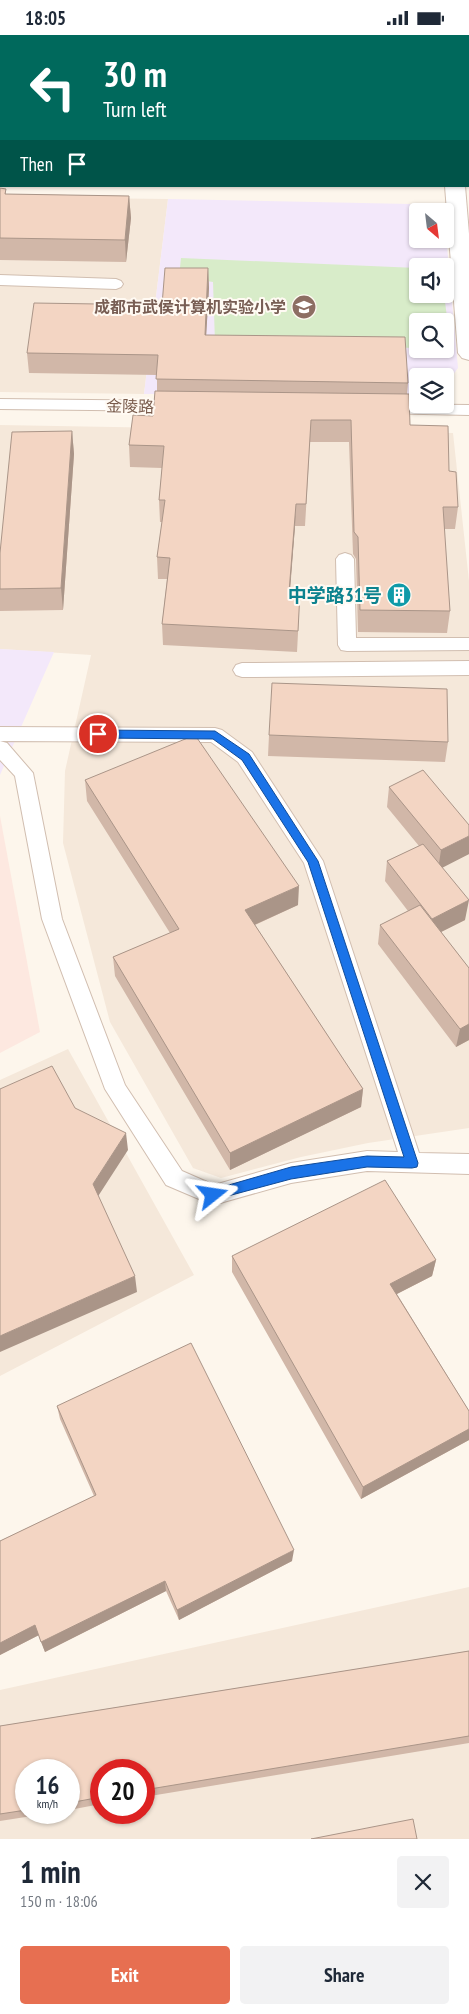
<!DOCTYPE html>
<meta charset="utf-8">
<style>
:root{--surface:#fff;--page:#f2f2f3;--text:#1f2937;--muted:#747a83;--accent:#e76f51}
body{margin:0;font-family:"PT Sans Narrow","Noto Sans SC",sans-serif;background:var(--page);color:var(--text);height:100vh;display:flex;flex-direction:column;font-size:19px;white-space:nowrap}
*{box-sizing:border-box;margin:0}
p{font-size:16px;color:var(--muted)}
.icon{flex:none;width:28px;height:28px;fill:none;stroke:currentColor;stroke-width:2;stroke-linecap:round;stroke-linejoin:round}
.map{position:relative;height:1804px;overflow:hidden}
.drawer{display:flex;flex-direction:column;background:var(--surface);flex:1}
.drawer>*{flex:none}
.hud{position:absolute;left:0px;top:0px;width:470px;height:152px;box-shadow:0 1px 4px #0004;background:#00695c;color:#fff;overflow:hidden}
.needle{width:32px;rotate:152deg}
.fabs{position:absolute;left:409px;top:168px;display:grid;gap:10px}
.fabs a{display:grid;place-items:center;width:45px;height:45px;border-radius:5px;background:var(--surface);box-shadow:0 1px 4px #0004;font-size:25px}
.speed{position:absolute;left:15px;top:1724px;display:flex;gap:10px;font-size:25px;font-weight:700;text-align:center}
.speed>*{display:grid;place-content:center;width:65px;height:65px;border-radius:50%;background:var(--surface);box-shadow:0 1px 4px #0004;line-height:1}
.speed small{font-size:12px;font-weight:400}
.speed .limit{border:8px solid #d22;background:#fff;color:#111}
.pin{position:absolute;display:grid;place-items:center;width:42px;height:42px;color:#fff;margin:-21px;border:2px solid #fff;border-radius:50%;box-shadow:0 1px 5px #0007}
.me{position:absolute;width:55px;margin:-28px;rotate:75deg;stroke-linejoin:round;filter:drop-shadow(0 0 4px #0008)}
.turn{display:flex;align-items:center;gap:18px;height:105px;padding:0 20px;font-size:22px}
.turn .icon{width:65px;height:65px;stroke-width:2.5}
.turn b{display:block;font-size:35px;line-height:42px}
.then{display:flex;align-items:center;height:48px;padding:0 20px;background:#0003;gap:10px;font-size:19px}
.round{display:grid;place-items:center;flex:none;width:52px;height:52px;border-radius:5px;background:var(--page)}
.headline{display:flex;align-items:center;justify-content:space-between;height:85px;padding:0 20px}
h1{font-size:30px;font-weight:700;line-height:38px}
.primary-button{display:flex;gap:10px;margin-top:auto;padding:10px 20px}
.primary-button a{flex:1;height:58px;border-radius:5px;background:var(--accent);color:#fff;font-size:20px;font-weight:700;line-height:58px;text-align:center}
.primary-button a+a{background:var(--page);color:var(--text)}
.status{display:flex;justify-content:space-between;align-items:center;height:35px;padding:0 25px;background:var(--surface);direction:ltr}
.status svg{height:14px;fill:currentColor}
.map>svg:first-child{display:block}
</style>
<div class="status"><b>18:05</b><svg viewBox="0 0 49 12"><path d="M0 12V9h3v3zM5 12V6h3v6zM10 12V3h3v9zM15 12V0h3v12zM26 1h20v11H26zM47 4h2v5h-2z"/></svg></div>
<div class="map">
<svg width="469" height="1804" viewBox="0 0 469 1804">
<rect width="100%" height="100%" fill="#fdf6ec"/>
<path fill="#f5e8da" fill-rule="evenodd" d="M0,162L168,164L144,359L0,357Z
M0,390L453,398L469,546V1093L368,1108L301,1122L221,1143L193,1133L110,987L63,808L65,736L91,620L0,614Z
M68,1014L194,1240L0,1341V1045Z
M469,1552V1804H0V1655ZM26,1735H69V1778H26ZM101,1735H144V1778H101Z"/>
<path fill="#fde8e0" d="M0,781L40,997L0,1018Z"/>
<path fill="#f3e8fa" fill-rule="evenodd" d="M168,164L410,169L418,176V204H445V199L446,200L458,333L445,351V341H418L417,359H144ZM418,231H445V259H418ZM418,286H445V314H418Z
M0,614L54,617L0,740Z"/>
<path fill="#d8ecc9" d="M181,223L417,233L418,259H444L451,313H445V286H418L417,313L215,308L213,247L179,242Z"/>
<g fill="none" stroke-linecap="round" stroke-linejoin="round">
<defs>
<path id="service" d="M0,240L116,244L121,246L123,249L121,252L116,254L0,250Z
M0,364L182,366L188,367L190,371L188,375L182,376L0,374Z
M384,369L469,370V380L378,378L376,374L378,370Z
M345,518L351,520L354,524L356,603H469V615L347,616L341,615L338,610L336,524L339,520Z
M469,626V640L242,642L236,640L233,635L236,630L242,628Z
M0,692L215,693L222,695L252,717L323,826L419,1118L469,1119V1139L367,1136L291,1148L213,1170L166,1150L105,1054L42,884L15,741L0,725ZM0,706L211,707L238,727L304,828L398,1117L367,1116L291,1128L214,1150L182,1136L125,1050L62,884L33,738L7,708Z"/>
<path id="minor" d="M445,151H465L469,199V325L462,323L458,318Z"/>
<path id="tertiary" d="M0,136H1V148H0Z"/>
</defs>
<use href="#service" stroke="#d1beb0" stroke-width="2"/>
<use href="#minor" stroke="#d1beb0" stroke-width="2"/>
<use href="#tertiary" stroke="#d1beb0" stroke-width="2"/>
<use href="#service" fill="#fff" fill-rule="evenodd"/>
<use href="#minor" fill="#fff" fill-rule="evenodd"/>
<use href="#tertiary" fill="#fff" fill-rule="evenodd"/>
</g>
<path fill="#d1b7a8" d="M0,0H11V1H1V106H0Z
M61,0H155L150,1H62Z
M254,0H285L281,1H255Z
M0,153L6,154V159L129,161L131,183L126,227L0,225Z
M208,233L209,253L206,300L408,348L407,359L410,390L449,436L458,472L455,494H444L450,576L447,598L358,597L356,524L353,519L349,407H310L305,491H295L290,557L299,579L297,617L163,610L162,589L167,544H158L157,522L162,487H160L159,465L162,433L130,432L129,410L153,381L157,356V340L29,338L27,318L162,270Z
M72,396L74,419L63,575L0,576V518Z
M269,700L448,707L445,727L268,721Z
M85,745L298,870L255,890L363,1054L361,1072L230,1135L115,941L113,922L170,898L87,766Z
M389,752L469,790V819L442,832L465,885L441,897L469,933V1005L456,1012L378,909L380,890L408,876L385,846L387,826L419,811L387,772Z
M232,1221L436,1225L432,1241L397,1259L469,1376V1405L361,1464L232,1237Z
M57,1371L292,1526L179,1585L166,1556L45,1617L39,1600L0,1620V1506L94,1461L60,1384Z
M469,1616V1708L144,1762V1735H101V1769L69,1775V1735H26V1778H51L0,1786V1691Z"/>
<path fill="#aa9588" d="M133,0H155L150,1H133Z
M261,0H285L281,1H261Z
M1,13V43L0,48V18Z
M129,161L131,183L126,227L125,205Z
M208,233L209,253L205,320V300Z
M72,396L74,419L63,575L61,553Z
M296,469L295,491L288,578L289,557Z
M469,801V819L438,835L441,815Z
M299,851L298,870L245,894V875Z
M469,865L465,885L429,903L432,884Z
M469,989V1005L456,1012L460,994Z
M363,1054L361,1072L230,1135V1118Z
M126,1098L128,1115L95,1166L93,1149Z
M436,1225L432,1241L387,1264L390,1249Z
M135,1241L137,1257L0,1317V1301Z
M469,1394V1405L361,1464L363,1452Z
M294,1515L292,1526L179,1585L177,1575Z
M165,1546L166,1556L45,1617L41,1607Z
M35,1590L39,1600L0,1620V1608Z"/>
<path fill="#f3d5c3" stroke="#aa9588" d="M0,0H5L4,1H1V13L0,18Z
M78,0H145L146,1H79Z
M306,0H469V87V1H307Z
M0,30H1V86H0Z
M0,153L6,154L5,159L129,161L125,205L0,203Z
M165,233H208L205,300L405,302L408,348L156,344L158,320L27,318L34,268L162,270Z
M155,356L409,359L410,390L448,391L449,436L456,437L458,472H443L450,576L360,575L358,502L354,497L351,385H311L306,469H296L289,557H300L298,596L162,589L170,523L157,522L165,465H159L164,411L129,410L133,380L153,381Z
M72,396L61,553L0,554V518L12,397Z
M272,648L447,654L448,707L269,700Z
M195,700L299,851L245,875L363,1054L230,1118L113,922L179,894L85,745Z
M423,735L469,790V801L441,815L389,752Z
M423,809L469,865L432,884L387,826Z
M420,870L469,933V989L460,994L380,890Z
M52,1031L75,1073L126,1098L93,1149L135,1241L0,1301V1054Z
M385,1145L436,1225L390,1249L469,1376V1394L363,1452L232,1221Z
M191,1308L294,1515L177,1575L165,1546L41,1607L35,1590L0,1608V1506L96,1460L57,1371Z
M469,1616V1701L144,1755V1735H101V1762L69,1768V1735H26V1775L0,1779V1691Z
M413,1784L417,1804H311Z"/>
<path fill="#1a73e8" stroke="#114b97" d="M98,695L215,696L249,719L318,826L418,1128L417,1132L412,1133L367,1132L291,1144L213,1165L208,1164L207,1160L208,1156L291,1132L367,1121L404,1122L308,827L242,725L213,704L98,703L93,699Z"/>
<defs>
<symbol id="school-disc" viewBox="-11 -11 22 22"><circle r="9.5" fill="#8d6e63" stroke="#fffaf3"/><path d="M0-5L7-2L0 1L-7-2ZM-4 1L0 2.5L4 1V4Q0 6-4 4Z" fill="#fff"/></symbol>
<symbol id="building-disc" viewBox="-11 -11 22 22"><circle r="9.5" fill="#0f9aa8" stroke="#fffaf3"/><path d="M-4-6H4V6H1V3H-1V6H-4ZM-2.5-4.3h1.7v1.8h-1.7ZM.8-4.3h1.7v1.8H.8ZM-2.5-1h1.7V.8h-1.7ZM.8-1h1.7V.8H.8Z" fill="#fff"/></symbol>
</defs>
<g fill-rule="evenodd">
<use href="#school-disc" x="290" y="258" width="28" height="28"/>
<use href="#building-disc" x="385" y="546" width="28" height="28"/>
</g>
<g text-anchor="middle" stroke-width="4" stroke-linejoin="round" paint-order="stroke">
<g font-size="16" font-weight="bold" fill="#785e54" stroke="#fffaf3" text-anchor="end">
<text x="286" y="278">成都市武侯计算机实验小学</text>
</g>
<g font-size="16" fill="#7a5c4d" stroke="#fffaf3">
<text transform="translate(130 371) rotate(1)" y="6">金陵路</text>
</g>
<g font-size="19" font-weight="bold" fill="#0d838f" stroke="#fffaf3" text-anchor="end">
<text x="382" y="567">中学路31号</text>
</g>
</g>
</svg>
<div class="fabs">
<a><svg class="needle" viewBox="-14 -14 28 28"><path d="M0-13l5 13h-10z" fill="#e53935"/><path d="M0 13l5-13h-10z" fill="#747a83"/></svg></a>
<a><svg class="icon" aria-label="sound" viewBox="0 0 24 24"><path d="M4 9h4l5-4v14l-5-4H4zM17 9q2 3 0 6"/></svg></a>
<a><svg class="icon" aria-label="search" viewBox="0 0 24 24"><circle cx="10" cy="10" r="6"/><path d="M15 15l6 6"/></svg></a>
<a><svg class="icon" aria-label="layers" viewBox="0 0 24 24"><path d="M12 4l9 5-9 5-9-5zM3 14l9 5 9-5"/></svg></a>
</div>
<div class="speed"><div>16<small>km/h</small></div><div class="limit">20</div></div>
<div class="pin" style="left:98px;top:699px;background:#d93025"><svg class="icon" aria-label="arrive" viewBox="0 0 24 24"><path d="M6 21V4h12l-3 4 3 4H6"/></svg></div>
<svg class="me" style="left:213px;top:1160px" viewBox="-20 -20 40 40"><path d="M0-17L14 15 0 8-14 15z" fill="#1a73e8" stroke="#fff" stroke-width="4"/></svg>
<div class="hud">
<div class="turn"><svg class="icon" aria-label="left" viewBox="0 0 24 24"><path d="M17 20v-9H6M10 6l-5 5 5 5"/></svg><div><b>30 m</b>Turn left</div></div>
<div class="then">Then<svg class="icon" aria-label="arrive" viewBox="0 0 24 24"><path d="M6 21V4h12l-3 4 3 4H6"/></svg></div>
</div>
</div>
<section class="drawer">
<div class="headline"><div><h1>1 min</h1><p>150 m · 18:06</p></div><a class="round"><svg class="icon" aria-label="close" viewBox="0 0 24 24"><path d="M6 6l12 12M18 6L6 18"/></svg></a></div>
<div class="primary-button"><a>Exit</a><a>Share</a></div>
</section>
